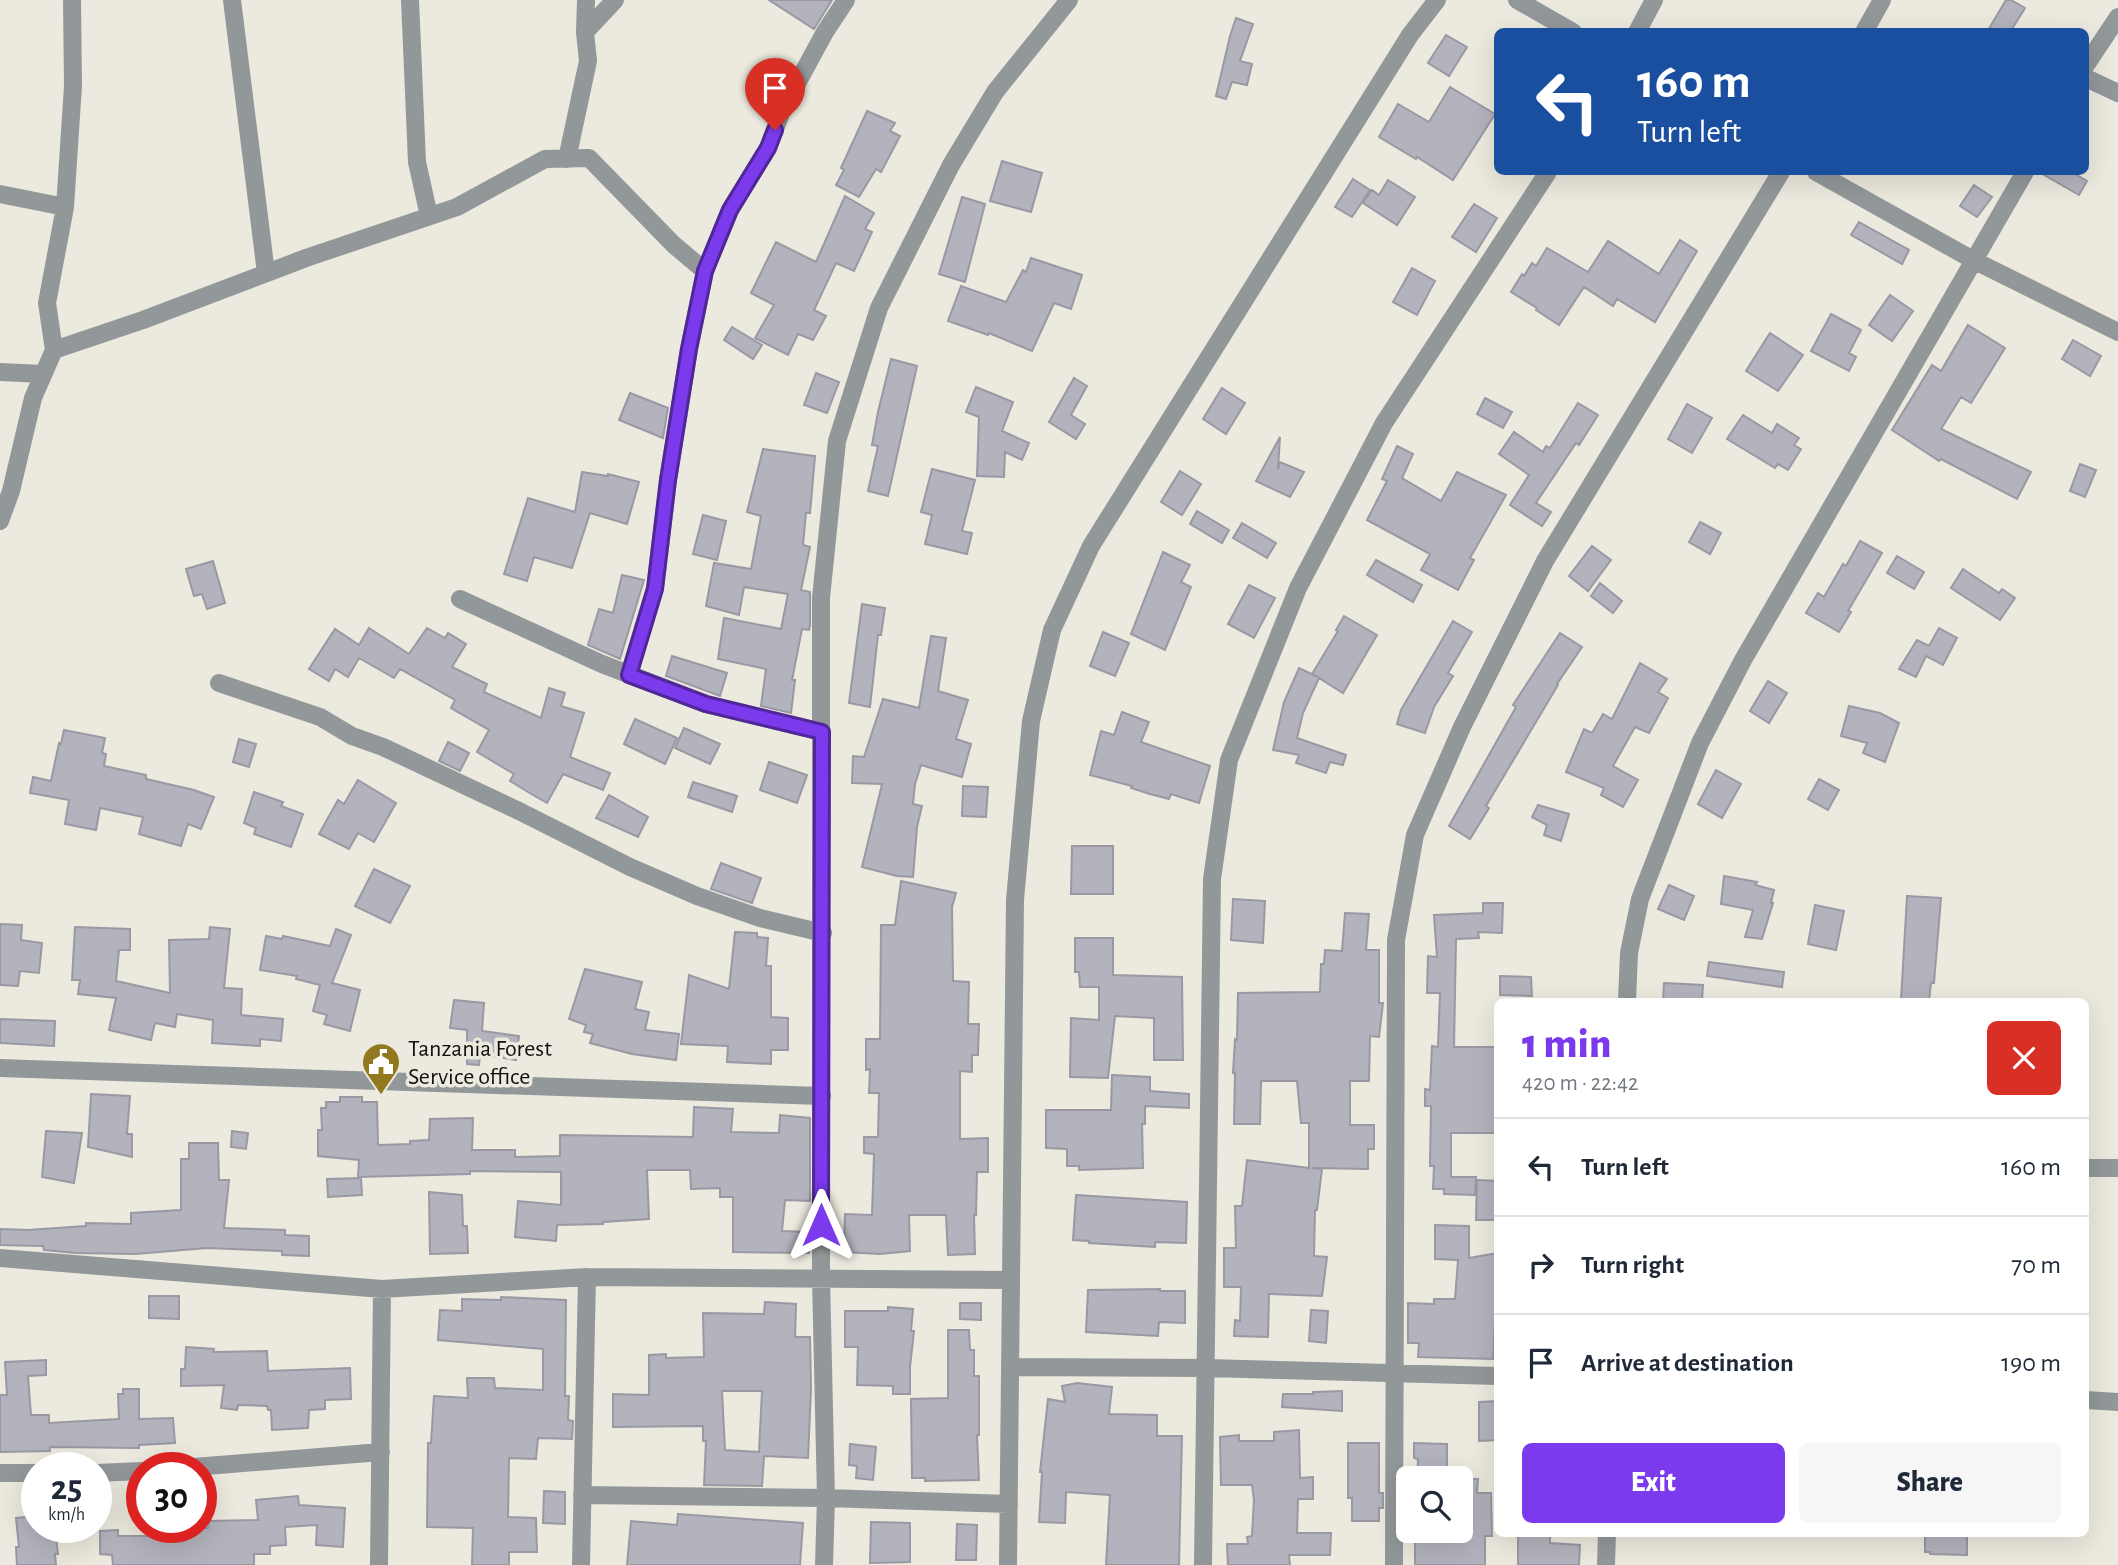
<!DOCTYPE html>
<meta charset="utf-8">
<style>
:root{--surface:#fff;--page:#f6f6f7;--text:#1f2937;--muted:#747a83;--line:#e0e1e3;--accent:#7c3aed}
body{margin:0;font-family:"Alegreya Sans",sans-serif;background:var(--page);color:var(--text);height:100vh;display:flex;flex-direction:column;font-size:26px;white-space:nowrap}
*{box-sizing:border-box;margin:0}
p{font-size:23px;color:var(--muted)}
.icon{flex:none;width:38px;height:38px;fill:none;stroke:currentColor;stroke-width:2;stroke-linecap:round;stroke-linejoin:round}
.map{position:relative;flex:1;overflow:hidden}
.side{position:absolute;left:1494px;top:998px;width:595px;height:539px;display:flex;flex-direction:column;background:var(--surface);border-radius:10px;box-shadow:0 7px 28px #0002}
.side>*{flex:none}
.top-card{position:absolute;left:1494px;top:28px;width:595px;height:147px;border-radius:10px;box-shadow:0 7px 28px #0002;background:#1a4fa0;color:#fff;overflow:hidden}
.buttons{position:absolute;left:1396px;top:1466px;display:grid;gap:14px}
.buttons a{display:grid;place-items:center;width:77px;height:77px;border-radius:10px;background:var(--surface);box-shadow:0 7px 28px #0002;font-size:35px}
.speed{position:absolute;left:21px;top:1452px;display:flex;gap:14px;font-size:35px;font-weight:700;text-align:center}
.speed>*{display:grid;place-content:center;width:91px;height:91px;border-radius:50%;background:var(--surface);box-shadow:0 7px 28px #0002;line-height:1}
.speed small{font-size:18px;font-weight:400}
.speed .limit{border:10px solid #d22;background:#fff;color:#111}
.pin{position:absolute;display:grid;place-items:center;width:60px;height:60px;color:#fff;margin:-72px -30px;border-radius:50% 50% 50% 0;rotate:-45deg;box-shadow:0 0 7px #0007}
.pin .icon{rotate:45deg}
.me{position:absolute;width:77px;margin:-38px;rotate:0deg;stroke-linejoin:round;filter:drop-shadow(0 0 5px #0008)}
.turn{display:flex;align-items:center;gap:24px;height:147px;padding:0 28px;font-size:32px}
.turn .icon{width:91px;height:91px;stroke-width:2.5}
.turn b{display:block;font-size:49px;line-height:60px}
.round{display:grid;place-items:center;flex:none;width:74px;height:74px;border-radius:10px;background:var(--page)}
.overview{display:flex;align-items:center;justify-content:space-between;height:119px;padding:0 28px}
h1{font-size:42px;font-weight:800;line-height:52px;color:var(--accent)}
.action{display:flex;gap:14px;margin-top:auto;padding:14px 28px}
.action a{flex:1;height:80px;border-radius:10px;background:var(--accent);color:#fff;font-size:28px;font-weight:800;line-height:80px;text-align:center}
.action a+a{background:var(--page);color:var(--text)}
ul{padding:0;list-style:none}
li{display:flex;align-items:center;gap:21px;height:98px;padding:0 28px;border-top:2px solid var(--line)}
li div{flex:1}
li b{display:block;font-size:26px}
li em{font-style:normal}
.map>svg:first-child{display:block}
</style>
<div class="map">
<svg width="2118" height="1565" viewBox="0 0 2118 1565">
<rect width="100%" height="100%" fill="#ece9de"/>
<path fill="#b3b3bd" stroke="#9998a3" stroke-width="2" fill-rule="evenodd" d="M769,0H832L814,29Z
M2006,0H2011L2025,8L2010,32H1987Z
M1236,18L1253,24L1240,61L1252,64L1247,85L1232,82L1226,99L1216,96L1230,36Z
M1446,35L1467,47L1449,76L1428,63Z
M1450,87L1495,114L1453,180L1417,157L1416,159L1379,137L1398,104L1429,122Z
M867,111L895,123L890,131L900,136L881,172L876,169L859,197L836,185L844,170L841,168Z
M1002,161L1042,173L1031,212L990,201Z
M2039,172H2071L2087,181L2079,195Z
M1353,179L1370,190L1352,217L1335,207Z
M1388,180L1415,197L1397,225L1363,203L1372,190L1379,195Z
M1974,185L1992,197L1977,217L1960,206Z
M845,196L874,213L865,229L872,232L854,271L836,263L814,310L826,316L813,340L798,334L788,355L755,338L774,305L751,293L776,242L816,262Z
M962,197L985,204L965,282L939,274Z
M1474,204L1497,218L1476,252L1452,237Z
M1859,222L1909,250L1902,264L1851,235Z
M1680,240L1697,251L1655,322L1617,299L1613,306L1584,287L1559,325L1536,310L1537,308L1511,292L1522,274L1524,276L1532,263L1536,266L1547,248L1588,272L1608,241L1659,274Z
M1031,258L1082,275L1071,309L1054,303L1032,351L989,333L988,335L948,321L961,286L1006,302L1023,270L1026,272Z
M1412,268L1435,281L1417,315L1393,302Z
M1890,295L1913,311L1892,341L1869,325Z
M1831,314L1861,330L1849,353L1856,357L1849,371L1811,351Z
M1968,325L2005,348L1971,403L1961,397L1941,429L2031,472L2017,499L1941,459L1939,461L1892,430L1932,365L1941,371Z
M732,327L762,345L753,359L724,340Z
M1770,333L1803,355L1778,391L1746,371Z
M2073,340L2101,356L2090,376L2062,359Z
M891,359L917,366L888,496L868,491L878,446L872,445L878,412Z
M816,373L839,382L827,413L804,405Z
M1074,378L1087,386L1071,415L1085,424L1076,439L1049,422Z
M976,387L1013,402L1002,431L1029,443L1022,460L1005,452L1004,477L977,476L979,417L966,412Z
M1222,388L1245,403L1226,434L1203,419Z
M630,393L668,408L663,438L619,420Z
M1485,398L1512,412L1503,428L1477,414Z
M1578,403L1598,415L1579,445L1576,443L1536,503L1551,512L1542,526L1510,505L1529,475L1499,454L1514,432L1543,452L1546,446L1550,448Z
M1687,404L1712,418L1692,453L1668,439Z
M1743,415L1772,433L1777,424L1799,438L1794,445L1801,449L1788,470L1778,464L1775,468L1727,439Z
M1280,437L1278,469L1280,462L1304,472L1290,497L1256,481Z
M1397,446L1413,454L1402,478L1441,501L1457,472L1506,495L1470,558L1474,560L1458,590L1421,570L1430,554L1367,520L1387,481L1382,479Z
M763,449L815,456L810,513H806L803,545L810,547L801,590L810,592V625L809,630L802,629L792,680H795L791,713L761,706L766,669L718,659L724,618L781,629L788,594L744,587L739,615L706,606L714,563L751,569L761,516L747,512Z
M2080,464L2096,470L2085,497L2070,491Z
M932,469L975,480L962,531L972,533L967,554L925,544L932,515L921,512Z
M1180,471L1201,484L1182,515L1161,502Z
M582,472L608,476V474L639,482L627,524L590,513L572,568L534,557L527,581L504,574L528,498L575,512Z
M1197,511L1229,530L1222,543L1190,524Z
M703,515L726,521L717,560L693,554Z
M1700,522L1721,533L1710,554L1689,542Z
M1242,523L1276,543L1267,558L1233,538Z
M1860,541L1882,553L1848,611L1851,612L1839,632L1806,613L1818,593L1824,597L1843,564L1846,566Z
M1592,546L1611,560L1588,591L1569,576Z
M1163,552L1190,565L1181,582L1191,587L1165,650L1131,634Z
M1897,556L1924,572L1914,589L1887,573Z
M1376,560L1422,585L1413,602L1367,575Z
M213,561L225,603L207,609L202,594L194,596L186,569Z
M1963,569L1999,593L2002,589L2015,598L2000,620L1951,588Z
M622,575L644,580L620,659L588,645L599,609L613,613Z
M1600,583L1622,601L1613,613L1591,596Z
M1249,585L1275,598L1254,638L1228,624Z
M862,604L885,608L881,635H878L870,707L849,703Z
M1344,616L1377,635L1343,693L1319,678L1303,713L1297,738L1346,755L1343,765L1330,762L1326,773L1296,763L1299,755L1273,750L1284,702L1299,668L1318,677L1312,674L1338,631L1336,630Z
M1453,621L1472,632L1448,673L1453,676L1434,707L1425,733L1397,724L1401,710Z
M369,628L409,654L427,628L445,638L448,633L466,644L452,667L487,684L484,692L541,718L549,688L565,693L561,706L584,713L570,757L610,773L603,790L563,774L547,803L533,795L510,781L514,774L477,752L489,730L451,708L455,700L400,669L394,678L359,658L348,677L335,669L329,681L309,669L335,629L359,645Z
M1939,628L1957,638L1943,665L1926,656L1916,677L1899,669L1917,640L1929,646Z
M1103,632L1129,643L1115,676L1090,666Z
M1560,633L1582,647L1557,684L1558,685L1486,806L1489,808L1470,839L1449,826L1516,707L1513,705Z
M931,636L946,638L938,691L968,700L956,739L971,744L962,777L921,765L915,784L913,804L922,806L917,827L913,877L897,876L862,867L882,784L852,783L853,756L864,757L883,699L919,708Z
M672,656L727,673L720,696L666,676Z
M1640,663L1667,679L1658,692L1668,698L1649,733L1635,727L1613,766L1638,780L1623,807L1601,795L1604,788L1566,772L1584,729L1592,733L1603,714L1612,719Z
M1768,681L1787,693L1769,723L1750,711Z
M1849,706L1880,713L1899,723L1885,762L1863,753L1867,743L1841,736Z
M1122,712L1149,722L1141,742L1210,766L1199,803L1171,794L1169,799L1150,794L1131,788L1132,786L1090,775L1101,731L1114,735Z
M635,719L677,738L665,764L624,744Z
M684,728L720,744L710,764L675,748Z
M64,730L105,738L102,753L106,754L104,766L146,775V779L194,790L214,797L201,829L188,824L181,846L139,834L143,817L100,808L96,830L65,824L69,800L30,793L33,777L51,781L59,743L61,744Z
M239,739L256,744L249,767L233,762Z
M448,742L469,753L460,771L439,761Z
M769,762L807,775L797,803L760,790Z
M1716,770L1741,784L1722,818L1698,804Z
M1819,779L1839,790L1828,810L1808,799Z
M358,780L396,803L374,842L358,833L349,849L319,834L338,800L344,804Z
M693,782L737,796L732,812L688,797Z
M963,786L988,787L986,817L962,816Z
M254,792L283,802L281,806L303,814L291,847L254,834L256,828L244,823Z
M609,795L648,817L638,837L596,818Z
M1538,805L1569,814L1561,841L1544,835L1547,825L1532,817Z
M1072,846H1113V894H1071Z
M721,863L761,878L752,903L711,889Z
M374,869L410,886L390,923L355,906Z
M1724,876L1757,882L1755,885L1774,890L1771,903H1773L1762,939L1745,937L1753,910L1721,904Z
M901,881L956,893L952,907L953,981L969,982L968,1024H979L978,1055H972V1072L960,1071V1139L988,1138V1172H977L976,1215H974L975,1254L948,1255L946,1215H909L910,1251L880,1254L844,1252L845,1214L872,1215L874,1154L864,1153V1137H878L879,1093H869L870,1069L866,1070V1039H880L881,925H895Z
M1669,885L1694,896L1684,920L1658,909Z
M1907,896L1941,898L1934,983H1931L1929,1001H1901Z
M1233,899L1265,901L1263,943L1231,940Z
M1483,903H1503L1502,933L1478,932L1479,938L1456,939L1454,1047H1498V1133H1451V1177H1476L1475,1195L1444,1194V1189H1433L1434,1166H1430L1431,1106H1425V1089L1430,1090L1432,1046L1438,1047L1440,993H1427L1428,956L1437,957L1434,915L1483,913Z
M1815,905L1844,911L1836,950L1808,944Z
M1345,913L1369,914L1366,950H1379V1003H1383L1379,1037L1370,1036L1369,1081H1350V1125H1374V1149H1368V1169L1312,1168L1322,1169L1317,1210H1315L1314,1256L1327,1257L1322,1296L1269,1294L1268,1337L1234,1336L1235,1320L1240,1321L1241,1287H1224V1248H1236L1235,1206H1242L1247,1160L1309,1168V1123H1301L1297,1081H1261L1260,1124H1234L1235,1073H1233L1235,1039L1237,1040L1238,993L1320,992L1321,964H1324L1325,950L1342,951Z
M0,924L22,925L21,940L42,943L39,973L20,971L18,986L0,985Z
M75,927L130,929V950H119L116,981L170,993L169,940L209,939L210,927L230,929L224,988L242,989L241,1015L283,1019L281,1041L260,1039V1046L212,1043L213,1020L177,1014L175,1027L155,1023L151,1040L109,1030L116,998L78,994L80,980H72Z
M336,929L351,935L332,983L360,990L350,1031L324,1024L327,1015L313,1011L320,985L296,979L297,976L260,970L266,936L282,939L283,936L330,946Z
M735,932L757,933V937L768,938L766,966H771V1017L788,1018V1050H771V1064L727,1062L728,1046L681,1044L689,975L729,989Z
M1075,938H1113V975L1182,977L1183,1060H1154V1018L1115,1016L1108,1078L1070,1077L1071,1018L1099,1020V987H1080L1079,972H1075Z
M1709,962L1784,972L1782,987L1707,976Z
M585,969L642,982L635,1009L649,1012L645,1030L679,1034L676,1060L632,1054L590,1043L593,1034L584,1032L586,1025L569,1019Z
M1500,976L1531,977L1532,996L1500,995Z
M1664,983L1703,985L1702,1001H1663Z
M454,1000L484,1003L482,1031L519,1036L516,1060L480,1054L479,1065L467,1064V1030L450,1028Z
M0,1019L55,1021L54,1046L0,1043Z
M1112,1075L1150,1077V1091L1189,1094V1108L1145,1106V1124H1142L1143,1168L1079,1170V1166H1067V1149L1046,1148V1110H1111Z
M91,1094L130,1096L127,1134H132V1157L88,1147Z
M340,1097H362V1102H377L378,1145L410,1144V1141L429,1140L430,1119L473,1118L472,1150H515V1157L560,1156V1135L693,1137L694,1107L733,1109L731,1132L779,1133L780,1115L810,1118V1201L785,1200L782,1231L810,1232L809,1253L733,1252V1197H720V1188L691,1189L690,1170H647L649,1219L603,1222V1224L557,1225L556,1241L515,1237L518,1201L561,1205V1172L470,1171V1174L358,1177L359,1160L318,1156V1130H322L321,1108H326V1102H340Z
M46,1131L82,1133L74,1183L42,1177Z
M232,1131L248,1133L246,1149L231,1147Z
M189,1143H218L219,1180H229L224,1228L285,1230V1235L309,1236V1256L282,1255V1251L207,1248L135,1254L76,1253L44,1250L43,1246L0,1245V1229L28,1230L86,1226V1223L131,1224V1213L181,1210V1159H189Z
M361,1178L362,1195L328,1197L327,1179Z
M1477,1180L1498,1181V1220H1476Z
M429,1192L462,1195L463,1226H467L468,1253L430,1254Z
M1076,1195L1187,1202L1186,1243L1155,1242V1247L1089,1243V1241L1073,1240Z
M1435,1225L1469,1226V1258L1498,1253L1493,1359L1418,1357L1419,1343H1408V1303L1434,1304V1299H1455L1458,1260L1435,1259Z
M1160,1289V1291H1185V1323L1159,1322L1158,1336L1086,1332L1088,1290Z
M149,1296H179V1319L149,1318Z
M501,1297L566,1300L565,1396H569L568,1420L573,1421L572,1439L538,1438L536,1459L509,1458L508,1517L536,1518L537,1552H509V1565H472L473,1528L427,1527L428,1443H431L434,1396L468,1398L467,1378H494L495,1388L543,1390V1349L438,1340L440,1310L462,1311V1299L501,1300Z
M765,1302L796,1304L795,1337H810L811,1389L808,1458L764,1456L762,1486L704,1485L706,1441H703V1426L613,1427V1394L649,1395V1355L666,1354V1358L704,1357L703,1313L764,1314ZM722,1391H762L759,1452L725,1450Z
M960,1303H981V1320L960,1319Z
M888,1307L913,1309L911,1331H914L910,1367V1394H893V1386L857,1385L858,1347H845V1311H888Z
M1311,1310L1328,1311L1326,1343L1309,1341Z
M948,1330H969L970,1350H974V1376H979V1435H977L979,1480L925,1481V1478H912L911,1399L948,1398Z
M186,1347L214,1349L213,1352L267,1351L268,1371L350,1368L351,1399L325,1400V1409L309,1410L308,1428L272,1430L271,1410H268L267,1406L238,1405L237,1410L221,1408L224,1385L181,1386V1369H185Z
M46,1360V1375L28,1376L31,1415H49V1423L119,1419L118,1394H123V1389H139V1419L173,1418L175,1443L139,1445V1448L50,1447V1451L0,1452V1395H7L5,1362Z
M1077,1383L1112,1387L1109,1414L1157,1415V1436H1182L1179,1565H1106L1110,1495L1066,1492L1065,1523L1039,1522L1042,1472H1040L1048,1399L1065,1402L1062,1386Z
M1342,1391V1411L1282,1407L1283,1394H1313V1392Z
M1498,1401V1440L1479,1441V1402Z
M1299,1430L1300,1478L1313,1477V1499H1298L1297,1533H1331L1330,1555H1289L1290,1565H1228L1227,1544H1248L1247,1537L1252,1536L1254,1500L1252,1485H1221L1220,1437L1239,1435V1441H1274V1432Z
M1348,1443H1379V1493H1383V1508H1379V1521H1352V1498H1348Z
M1414,1443L1447,1444V1479H1417L1418,1459L1414,1458Z
M850,1444L876,1447L873,1480L856,1478L857,1466L849,1465Z
M1461,1479H1478L1477,1493H1491L1492,1536H1485V1565H1415V1540H1443V1531H1461Z
M544,1491L565,1492V1524L543,1523Z
M298,1496L299,1505L345,1508L343,1547L316,1545L317,1525L285,1527L286,1545L270,1546V1554H254V1565H113L112,1555L100,1554V1531L118,1530V1536H157V1533H162L161,1528H208L209,1521L258,1520L256,1500Z
M678,1514L803,1523L800,1565H627L631,1521L677,1525Z
M37,1516V1528H55L58,1554H55L56,1565H17L16,1547H19L16,1518Z
M871,1522L910,1523V1562L870,1563Z
M957,1524L977,1525L976,1560H956Z
M1518,1533H1550V1543L1580,1545L1579,1565H1518Z
M1925,1533H1967V1555L1930,1554V1552H1925Z"/>
<g fill="none" stroke-linecap="round" stroke-linejoin="round">
<path stroke="#929799" stroke-width="18" d="M232,0L266,273
M410,0L417,162L429,216
M1517,0L1573,32
M585,32L615,0
M1637,32L1654,0
M1864,32L1882,0
M2086,65L2118,17
M2086,78L2118,93
M567,159L588,61L585,32L586,0
M1816,172L1975,261L2118,332
M0,194L65,207
M54,350L47,303L65,207L73,86L72,0
M0,372L43,374
M0,521L11,491L33,398L54,350L143,320L306,258L457,207L545,159L589,158L674,245L705,271
M460,599L602,664L706,704L822,732
M629,675L655,588L668,480L689,349L705,271L730,210L768,148L781,113L825,32L846,0
M219,683L320,717L352,736L383,747L521,812L630,867L697,896L760,918L823,933
M1627,1001L1629,953L1640,899L1700,743L1743,660L2025,172
M0,1068L822,1096
M2086,1168H2118
M0,1258L382,1289L587,1277L1011,1280
M1010,1367L1205,1368L1498,1376
M2086,1400L2118,1402
M181,1468L381,1452
M0,1473H37
M96,1473L142,1471
M582,1495L826,1498L1009,1504
M379,1565L382,1289
M581,1565L587,1277
M824,1565L826,1498L821,1277V598L837,441L879,308L951,165L995,92L1069,0
M1008,1565L1015,900L1031,721L1052,630L1091,546L1410,35L1437,0
M1203,1565L1212,879L1229,760L1298,588L1384,423L1548,172
M1394,1565L1396,940L1415,835L1462,727L1545,561L1781,172
M1606,1565L1607,1533"/>
</g>
<g fill="none" stroke-linecap="round" stroke-linejoin="round">
<defs>
<path id="route" d="M775,130L768,148L730,210L705,271L689,349L668,480L655,589L629,675L706,704L822,732L821,1225"/>
</defs>
<use href="#route" stroke="#51269a" stroke-width="18"/>
<use href="#route" stroke="#7c3aed" stroke-width="12"/>
</g>
<defs>
<symbol id="civic-pin" viewBox="-11 -11 22 30"><path d="M0 17L-7.5 6A9.5 9.5 0 1 1 7.5 6Z" fill="#92781f" stroke="#ece9de"/><path d="M-.6-6.5H3V-4.5H.6V-3L4-1V1h2V6H-6V1h2V-1L-.6-3ZM-1.2 2.5V6h2.4V2.5Z" fill="#fff"/></symbol>
</defs>
<g fill-rule="evenodd">
<use href="#civic-pin" x="359" y="1040" width="44" height="60"/>
</g>
<g text-anchor="middle" stroke-width="7" stroke-linejoin="round" paint-order="stroke">
<g font-size="24" fill="#11100d" stroke="#ece9de" text-anchor="start">
<text x="408" y="1056">Tanzania Forest<tspan x="408" dy="28">Service office</tspan></text>
</g>
</g>
</svg>
<div class="buttons">
<a><svg class="icon" aria-label="search" viewBox="0 0 24 24"><circle cx="10" cy="10" r="6"/><path d="M15 15l6 6"/></svg></a>
</div>
<div class="speed"><div>25<small>km/h</small></div><div class="limit">30</div></div>
<div class="pin" style="left:775px;top:130px;background:#d93025"><svg class="icon" aria-label="arrive" viewBox="0 0 24 24"><path d="M6 21V4h12l-3 4 3 4H6"/></svg></div>
<svg class="me" style="left:821px;top:1225px" viewBox="-20 -20 40 40"><path d="M0-17L14 15 0 8-14 15z" fill="#7c3aed" stroke="#fff" stroke-width="4"/></svg>
<div class="top-card">
<div class="turn"><svg class="icon" aria-label="left" viewBox="0 0 24 24"><path d="M17 20v-9H6M10 6l-5 5 5 5"/></svg><div><b>160 m</b>Turn left</div></div>
</div>
<section class="side">
<div class="overview"><div><h1>1 min</h1><p>420 m · 22:42</p></div><a class="round" style="background:#d93025;color:#fff"><svg class="icon" aria-label="close" viewBox="0 0 24 24"><path d="M6 6l12 12M18 6L6 18"/></svg></a></div>
<ul>
<li><svg class="icon" aria-label="left" viewBox="0 0 24 24"><path d="M17 20v-9H6M10 6l-5 5 5 5"/></svg><div><b>Turn left</b></div><em>160 m</em></li>
<li><svg class="icon" aria-label="right" viewBox="0 0 24 24"><path d="M7 20v-9h11M14 6l5 5-5 5"/></svg><div><b>Turn right</b></div><em>70 m</em></li>
<li><svg class="icon" aria-label="arrive" viewBox="0 0 24 24"><path d="M6 21V4h12l-3 4 3 4H6"/></svg><div><b>Arrive at destination</b></div><em>190 m</em></li>
</ul>
<div class="action"><a>Exit</a><a>Share</a></div>
</section>
</div>
